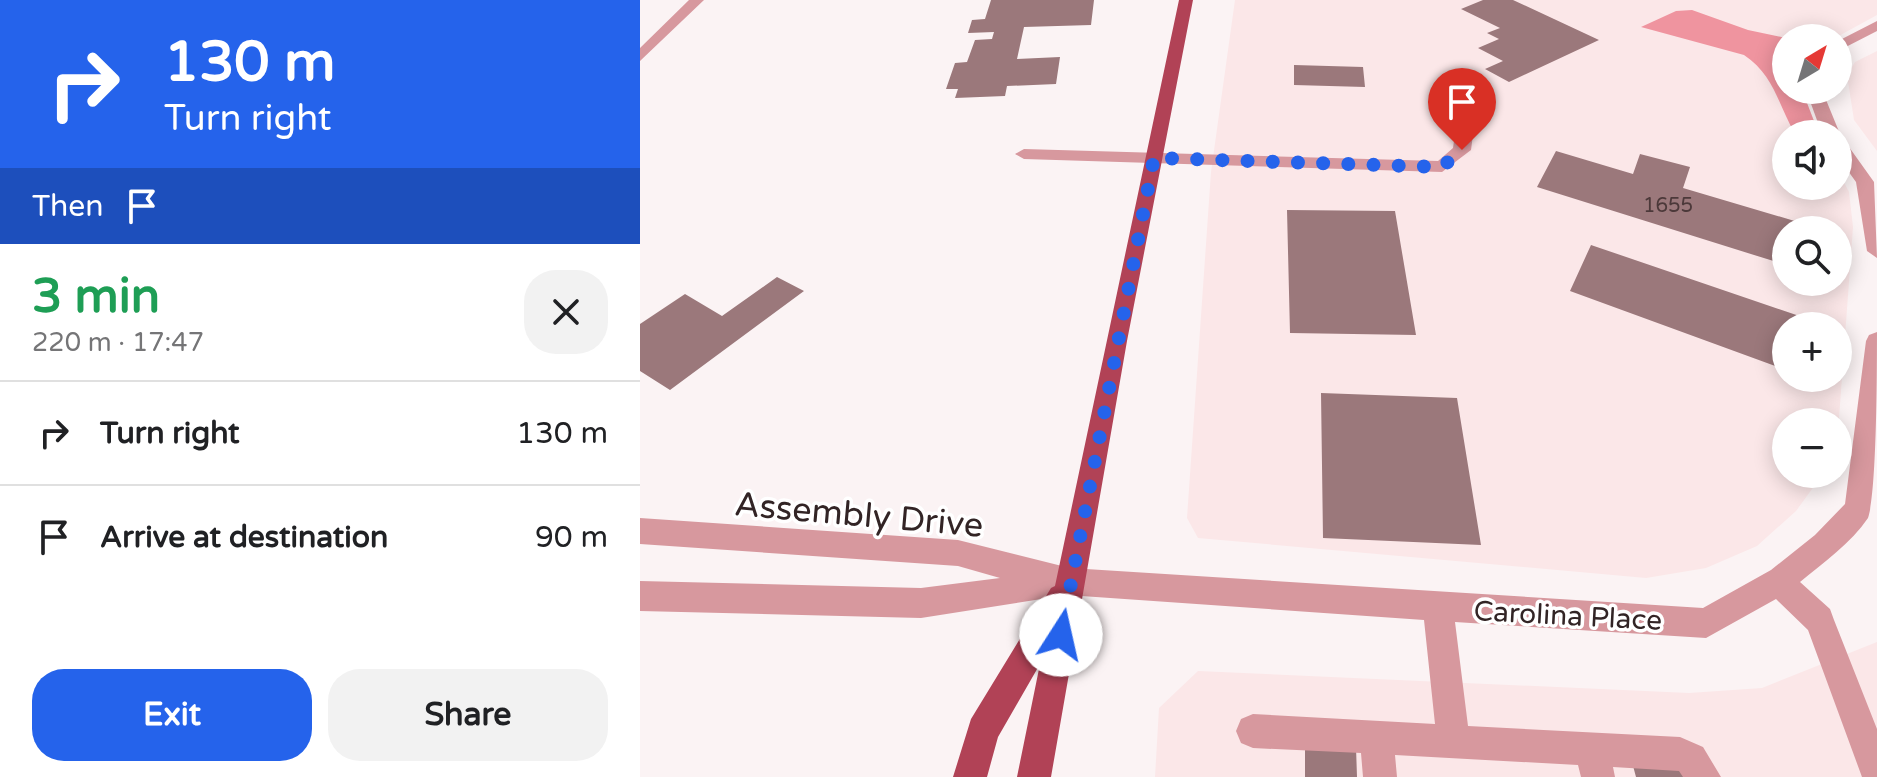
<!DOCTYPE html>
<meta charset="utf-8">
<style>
:root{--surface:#fff;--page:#f2f2f2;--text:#202124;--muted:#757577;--line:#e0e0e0;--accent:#2563eb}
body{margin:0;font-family:"Varela Round",sans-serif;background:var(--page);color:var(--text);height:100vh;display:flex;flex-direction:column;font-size:30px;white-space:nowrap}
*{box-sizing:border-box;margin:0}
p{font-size:26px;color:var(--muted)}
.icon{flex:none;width:44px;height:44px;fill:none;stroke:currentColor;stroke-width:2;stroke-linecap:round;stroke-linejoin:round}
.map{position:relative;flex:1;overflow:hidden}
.details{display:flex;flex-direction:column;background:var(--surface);width:640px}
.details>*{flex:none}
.top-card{background:#2563eb;color:#fff;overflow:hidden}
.needle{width:52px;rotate:38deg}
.fabs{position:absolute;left:1132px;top:24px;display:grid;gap:16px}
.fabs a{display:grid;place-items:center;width:80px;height:80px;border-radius:50%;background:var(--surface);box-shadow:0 4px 20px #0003;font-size:40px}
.pin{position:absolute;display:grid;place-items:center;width:68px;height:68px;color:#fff;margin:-82px -34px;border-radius:50% 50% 50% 0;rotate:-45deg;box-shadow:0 0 8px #0007}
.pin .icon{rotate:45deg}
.me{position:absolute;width:88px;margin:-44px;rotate:10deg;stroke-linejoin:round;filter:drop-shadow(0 0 6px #0008)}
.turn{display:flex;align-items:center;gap:28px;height:168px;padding:0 32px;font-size:36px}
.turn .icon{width:104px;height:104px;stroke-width:2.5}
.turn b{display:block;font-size:56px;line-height:68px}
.then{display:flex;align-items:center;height:76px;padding:0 32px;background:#0003;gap:16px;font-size:30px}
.round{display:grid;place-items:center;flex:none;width:84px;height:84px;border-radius:32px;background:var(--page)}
.summary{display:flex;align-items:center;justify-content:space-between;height:136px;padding:0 32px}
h1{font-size:48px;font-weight:700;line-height:60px;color:#1e9e55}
.action{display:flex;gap:16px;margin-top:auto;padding:16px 32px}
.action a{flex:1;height:92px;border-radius:32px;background:var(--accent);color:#fff;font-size:32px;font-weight:700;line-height:92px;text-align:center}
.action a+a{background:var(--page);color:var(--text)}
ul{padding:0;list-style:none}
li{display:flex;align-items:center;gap:24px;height:104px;padding:0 32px;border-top:2px solid var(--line)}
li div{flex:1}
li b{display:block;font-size:30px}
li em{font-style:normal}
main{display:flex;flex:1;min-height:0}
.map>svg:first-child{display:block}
</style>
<main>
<section class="details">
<div class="top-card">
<div class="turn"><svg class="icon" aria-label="right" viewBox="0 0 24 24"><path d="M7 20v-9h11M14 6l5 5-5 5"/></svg><div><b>130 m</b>Turn right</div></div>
<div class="then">Then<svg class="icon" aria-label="arrive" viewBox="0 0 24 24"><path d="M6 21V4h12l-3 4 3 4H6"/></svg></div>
</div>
<div class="summary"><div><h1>3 min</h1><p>220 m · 17:47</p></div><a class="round"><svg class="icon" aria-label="close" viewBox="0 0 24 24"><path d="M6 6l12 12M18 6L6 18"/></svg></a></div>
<ul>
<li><svg class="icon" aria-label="right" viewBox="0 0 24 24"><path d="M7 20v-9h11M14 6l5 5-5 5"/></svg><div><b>Turn right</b></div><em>130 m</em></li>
<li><svg class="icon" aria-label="arrive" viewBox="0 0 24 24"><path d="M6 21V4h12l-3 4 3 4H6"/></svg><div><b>Arrive at destination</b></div><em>90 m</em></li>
</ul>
<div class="action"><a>Exit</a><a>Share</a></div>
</section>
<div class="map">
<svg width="1237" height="777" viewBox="0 0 1237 777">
<rect width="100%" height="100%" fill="#fbf3f4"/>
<path fill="#fbe7e8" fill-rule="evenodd" d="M595,0H1237V15L1195,38H1146V90H1162L1179,134H1146V186H1198V171L1209,192L1213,227L1198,432V422H1146V474H1183L1156,511L1117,546L1066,568L1006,578L558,538L547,518L571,172ZM1146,230H1198V282H1146ZM1146,326H1198V378H1146Z
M1237,51V151L1214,120L1207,75L1215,62Z
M1237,642V777H515L519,708L558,671L1049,693L1122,688Z"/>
<path fill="#ef949f" d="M1052,10L1108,30L1146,38V90H1162L1179,134H1155C1138,104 1134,75 1104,55L1001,27L1036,11Z"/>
<path fill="#9b787b" d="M351,0H454L451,25L384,27L377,59L420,57L416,84L367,86L365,96L315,98L318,89H306L315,63L327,62L335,40L352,39L354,32L328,33L332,20L345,19Z
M843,0H873L959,40L869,82L845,69L863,61L838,48L859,39L847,33L860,28L821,9Z
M654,65L723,67L725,87L654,85Z
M916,151L993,174L1000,154L1050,167L1043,188L1158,222L1157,230H1146V265L897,187Z
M647,210L755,211L776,335L650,333Z
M951,245L1177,322L1176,326H1146V370L930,291Z
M137,277L164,291L30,390L0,371V324L45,294L82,316Z
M681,393L817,398L841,545L683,538Z
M665,744L716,747L717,777H665Z
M992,762L1049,765L1053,777H996Z"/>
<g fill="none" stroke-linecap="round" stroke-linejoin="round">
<path fill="#d7989e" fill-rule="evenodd" d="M49,0H64L0,61V48Z
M1237,21V31L1198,51V41Z
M1166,90H1182L1200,134L1198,136L1182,134Z
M819,97L827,102L834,127L831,150L802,172L384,159L375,154L384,149L798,161L813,148L816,127L811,102Z
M1198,139L1204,140L1234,182L1237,258L1227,251L1216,182L1198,157Z
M1237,332C1237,369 1237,492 1228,518C1211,543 1183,563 1160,582L1190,609L1194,620L1237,729V777H1222L1168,630L1136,599L1066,638L815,622L828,726L1040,737L1063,747L1081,777H1043L1039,771L973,767L975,777H941L938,765L755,755L757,777H723L721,753L613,748L601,743L596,731L601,719L613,714L795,724L784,620L427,595L281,618L0,611V581L281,588L360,578L318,566L0,544V518L318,540L430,568L1063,608L1131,570L1175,535L1205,504L1226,341L1229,335Z"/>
<path fill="#b14256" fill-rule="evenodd" d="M539,0H553L487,341L411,777H377L400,664L358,737L347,777H313L331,719L411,588L415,586Z"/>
</g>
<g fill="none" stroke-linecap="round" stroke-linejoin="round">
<path stroke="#2563eb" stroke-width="14" stroke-dasharray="0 25.2" d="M421,635L514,158L802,167L822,150"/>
</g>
<g text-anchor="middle" stroke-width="7" stroke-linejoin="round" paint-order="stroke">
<g font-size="20" fill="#4c393a">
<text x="1028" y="212">1655</text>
</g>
<g font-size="28" fill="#322425" stroke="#fff">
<text transform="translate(928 615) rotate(3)" y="10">Carolina Place</text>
</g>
<g font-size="34" fill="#322425" stroke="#fff">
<text transform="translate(219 514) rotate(5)" y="12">Assembly Drive</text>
</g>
</g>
</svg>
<div class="fabs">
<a><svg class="needle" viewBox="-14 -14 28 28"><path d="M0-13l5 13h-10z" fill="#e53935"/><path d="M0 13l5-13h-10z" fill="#757577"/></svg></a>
<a><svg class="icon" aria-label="sound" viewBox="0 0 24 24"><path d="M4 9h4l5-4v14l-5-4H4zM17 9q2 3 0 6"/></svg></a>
<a><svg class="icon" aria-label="search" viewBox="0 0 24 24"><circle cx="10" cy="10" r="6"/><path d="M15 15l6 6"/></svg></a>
<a>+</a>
<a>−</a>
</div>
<div class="pin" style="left:822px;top:150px;background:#d93025"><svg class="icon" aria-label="arrive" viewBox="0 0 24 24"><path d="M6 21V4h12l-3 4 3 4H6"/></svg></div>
<svg class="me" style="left:421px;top:635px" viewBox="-20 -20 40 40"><circle r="19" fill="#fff"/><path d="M0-13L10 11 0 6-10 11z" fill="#2563eb"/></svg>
</div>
</main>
